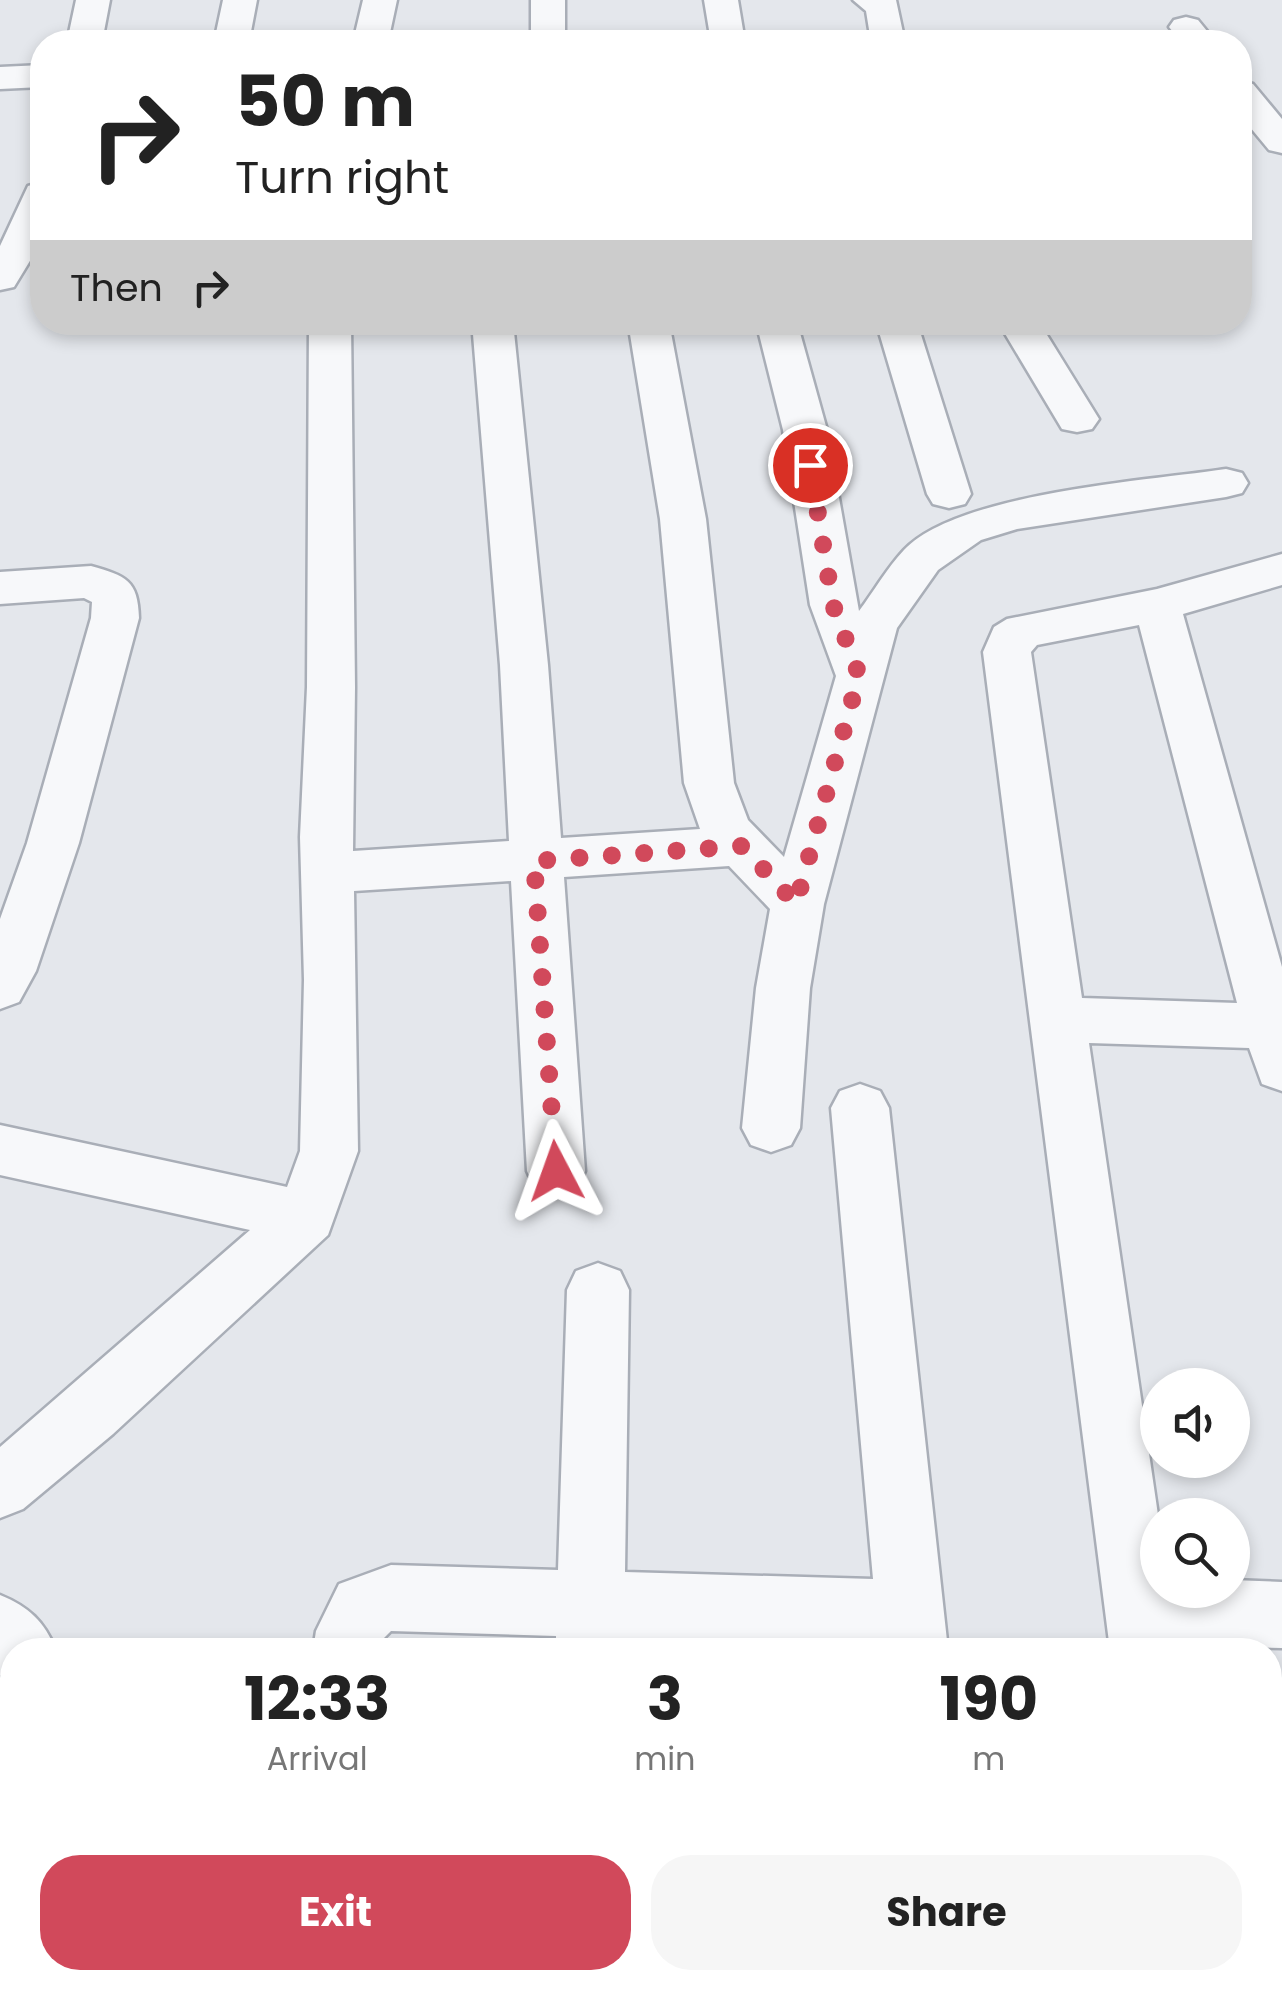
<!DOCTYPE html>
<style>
:root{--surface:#fff;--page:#f6f6f6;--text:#222;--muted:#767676;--accent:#d1495b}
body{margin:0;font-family:Poppins,sans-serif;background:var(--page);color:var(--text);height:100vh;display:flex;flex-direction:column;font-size:38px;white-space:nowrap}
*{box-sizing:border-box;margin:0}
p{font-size:32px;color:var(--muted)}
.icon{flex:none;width:55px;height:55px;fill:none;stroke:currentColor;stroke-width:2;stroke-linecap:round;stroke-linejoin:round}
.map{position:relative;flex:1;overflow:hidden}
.sheet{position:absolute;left:0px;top:1638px;width:1282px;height:352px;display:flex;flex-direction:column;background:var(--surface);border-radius:40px 40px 0 0;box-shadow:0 5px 15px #0003}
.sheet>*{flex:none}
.guide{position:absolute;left:30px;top:30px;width:1222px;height:305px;border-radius:40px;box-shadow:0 5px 15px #0003;background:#fff;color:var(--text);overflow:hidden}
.buttons{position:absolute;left:1140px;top:1368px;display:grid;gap:20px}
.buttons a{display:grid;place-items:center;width:110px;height:110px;border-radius:50%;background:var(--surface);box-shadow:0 5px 15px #0003;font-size:50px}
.pin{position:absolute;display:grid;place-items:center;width:85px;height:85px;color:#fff;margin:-42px;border:5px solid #fff;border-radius:50%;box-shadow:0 2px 10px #0007}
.me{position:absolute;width:110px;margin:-55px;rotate:356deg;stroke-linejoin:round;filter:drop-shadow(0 0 8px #0008)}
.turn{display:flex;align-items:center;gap:35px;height:210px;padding:0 40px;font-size:45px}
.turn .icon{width:130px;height:130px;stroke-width:2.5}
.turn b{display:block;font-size:70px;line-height:85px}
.then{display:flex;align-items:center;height:95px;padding:0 40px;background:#0003;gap:20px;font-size:38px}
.eta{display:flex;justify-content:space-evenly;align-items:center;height:170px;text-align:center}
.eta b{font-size:60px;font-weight:700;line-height:70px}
.primary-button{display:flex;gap:20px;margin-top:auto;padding:20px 40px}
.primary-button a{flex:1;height:115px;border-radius:40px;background:var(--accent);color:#fff;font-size:40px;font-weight:700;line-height:115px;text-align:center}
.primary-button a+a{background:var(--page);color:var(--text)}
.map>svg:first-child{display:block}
</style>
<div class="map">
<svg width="1282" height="1989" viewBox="0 0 1282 1989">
<rect width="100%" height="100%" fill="#e4e7ec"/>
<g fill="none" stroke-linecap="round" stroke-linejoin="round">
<defs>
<path id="minor" d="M76,0H110L102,42H67Z
M223,0H257L249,42H214Z
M363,0H397L388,42H353Z
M531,0H565V42H531Z
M704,0H738L745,42H711Z
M853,0H896L905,42H871L866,11Z
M1186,17L1198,20L1216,42H1181L1169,27L1174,20Z
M42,65V87L0,89V67Z
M1240,81L1253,84L1282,119V153L1269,150L1240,115Z
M42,182V241L14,287L0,290V246L28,186Z
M309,322H351L355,687L353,851L509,841L500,665L472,322H513L548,665L561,838L700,829L684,783L660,519L628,322H669L706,519L734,783L748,820L784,857L836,676L810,605L783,430L756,322H797L827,430L859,611C874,591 887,568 904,550C958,493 1146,481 1226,469L1242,473L1248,483L1242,493L1226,497L1017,529L981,540L938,570L897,628L824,904L810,988L800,1128L791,1145L771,1152L751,1145L742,1128L756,988L770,909L729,866L564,877L585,1171L577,1189L556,1196L535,1189L527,1171L511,881L354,891L358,1151L328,1235L113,1434L23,1509L0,1518V1447L250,1230L0,1175V1125L287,1187L300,1151L304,980L300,837L307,687Z
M876,322H917L971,494L965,504L949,508L933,504L927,494Z
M998,322H1039L1099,419L1092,429L1077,432L1062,429Z
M1282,554V585L1183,614L1282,967V1091L1262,1084L1249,1048L1089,1043L1158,1515V1590H1232V1580L1282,1582V1648L1178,1645V1650H1110L983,652L994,627L1007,619L1157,589ZM1139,625L1237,1003L1082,998L1031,652L1037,645Z
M91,566C126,576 138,580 139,618L79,843L36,971L19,1002L0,1009V919L27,843L91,618L92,602L84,598L0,604V572Z
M860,1084L880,1091L889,1108L948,1650L624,1638V1650H556V1636L391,1631L383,1639L381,1650H313L316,1631L339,1584L391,1565L558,1570L567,1290L576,1271L598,1263L620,1271L629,1290L625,1572L873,1579L831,1108L840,1091Z
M0,1595C29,1607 44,1621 56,1650H12V1680L0,1675Z
M12,1931V1978H46L41,1989H0V1936Z
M256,1978H332L331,1989H255Z
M542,1978H618V1989H542Z
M888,1978H964V1989H888Z
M1156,1978H1232L1234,1989H1158Z"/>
</defs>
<use href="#minor" stroke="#a9aeb7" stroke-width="5"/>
<use href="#minor" fill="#f7f8fa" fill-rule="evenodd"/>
</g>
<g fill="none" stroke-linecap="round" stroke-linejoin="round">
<path stroke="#d1495b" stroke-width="18" stroke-dasharray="0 32.4" d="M556,1171L534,861L742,846L796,904L859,675L833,605L810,465"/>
</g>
</svg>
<div class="buttons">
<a><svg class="icon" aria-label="sound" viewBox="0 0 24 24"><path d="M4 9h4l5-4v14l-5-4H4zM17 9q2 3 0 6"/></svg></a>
<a><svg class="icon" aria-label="search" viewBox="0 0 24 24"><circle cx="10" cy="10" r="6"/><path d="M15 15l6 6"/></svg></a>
</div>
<div class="pin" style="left:810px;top:465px;background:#d93025"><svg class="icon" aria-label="arrive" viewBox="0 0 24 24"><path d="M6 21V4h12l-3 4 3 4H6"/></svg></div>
<svg class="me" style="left:556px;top:1171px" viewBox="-20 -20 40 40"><path d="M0-17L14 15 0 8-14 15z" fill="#d1495b" stroke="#fff" stroke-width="4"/></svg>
<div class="guide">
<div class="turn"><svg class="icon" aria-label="right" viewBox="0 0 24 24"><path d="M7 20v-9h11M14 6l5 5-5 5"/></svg><div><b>50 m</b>Turn right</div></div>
<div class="then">Then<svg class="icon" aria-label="right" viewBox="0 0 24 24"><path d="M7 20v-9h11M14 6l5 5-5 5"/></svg></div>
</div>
<section class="sheet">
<div class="eta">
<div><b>12:33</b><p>Arrival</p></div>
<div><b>3</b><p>min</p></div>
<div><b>190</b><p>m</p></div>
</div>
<div class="primary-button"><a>Exit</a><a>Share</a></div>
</section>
</div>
